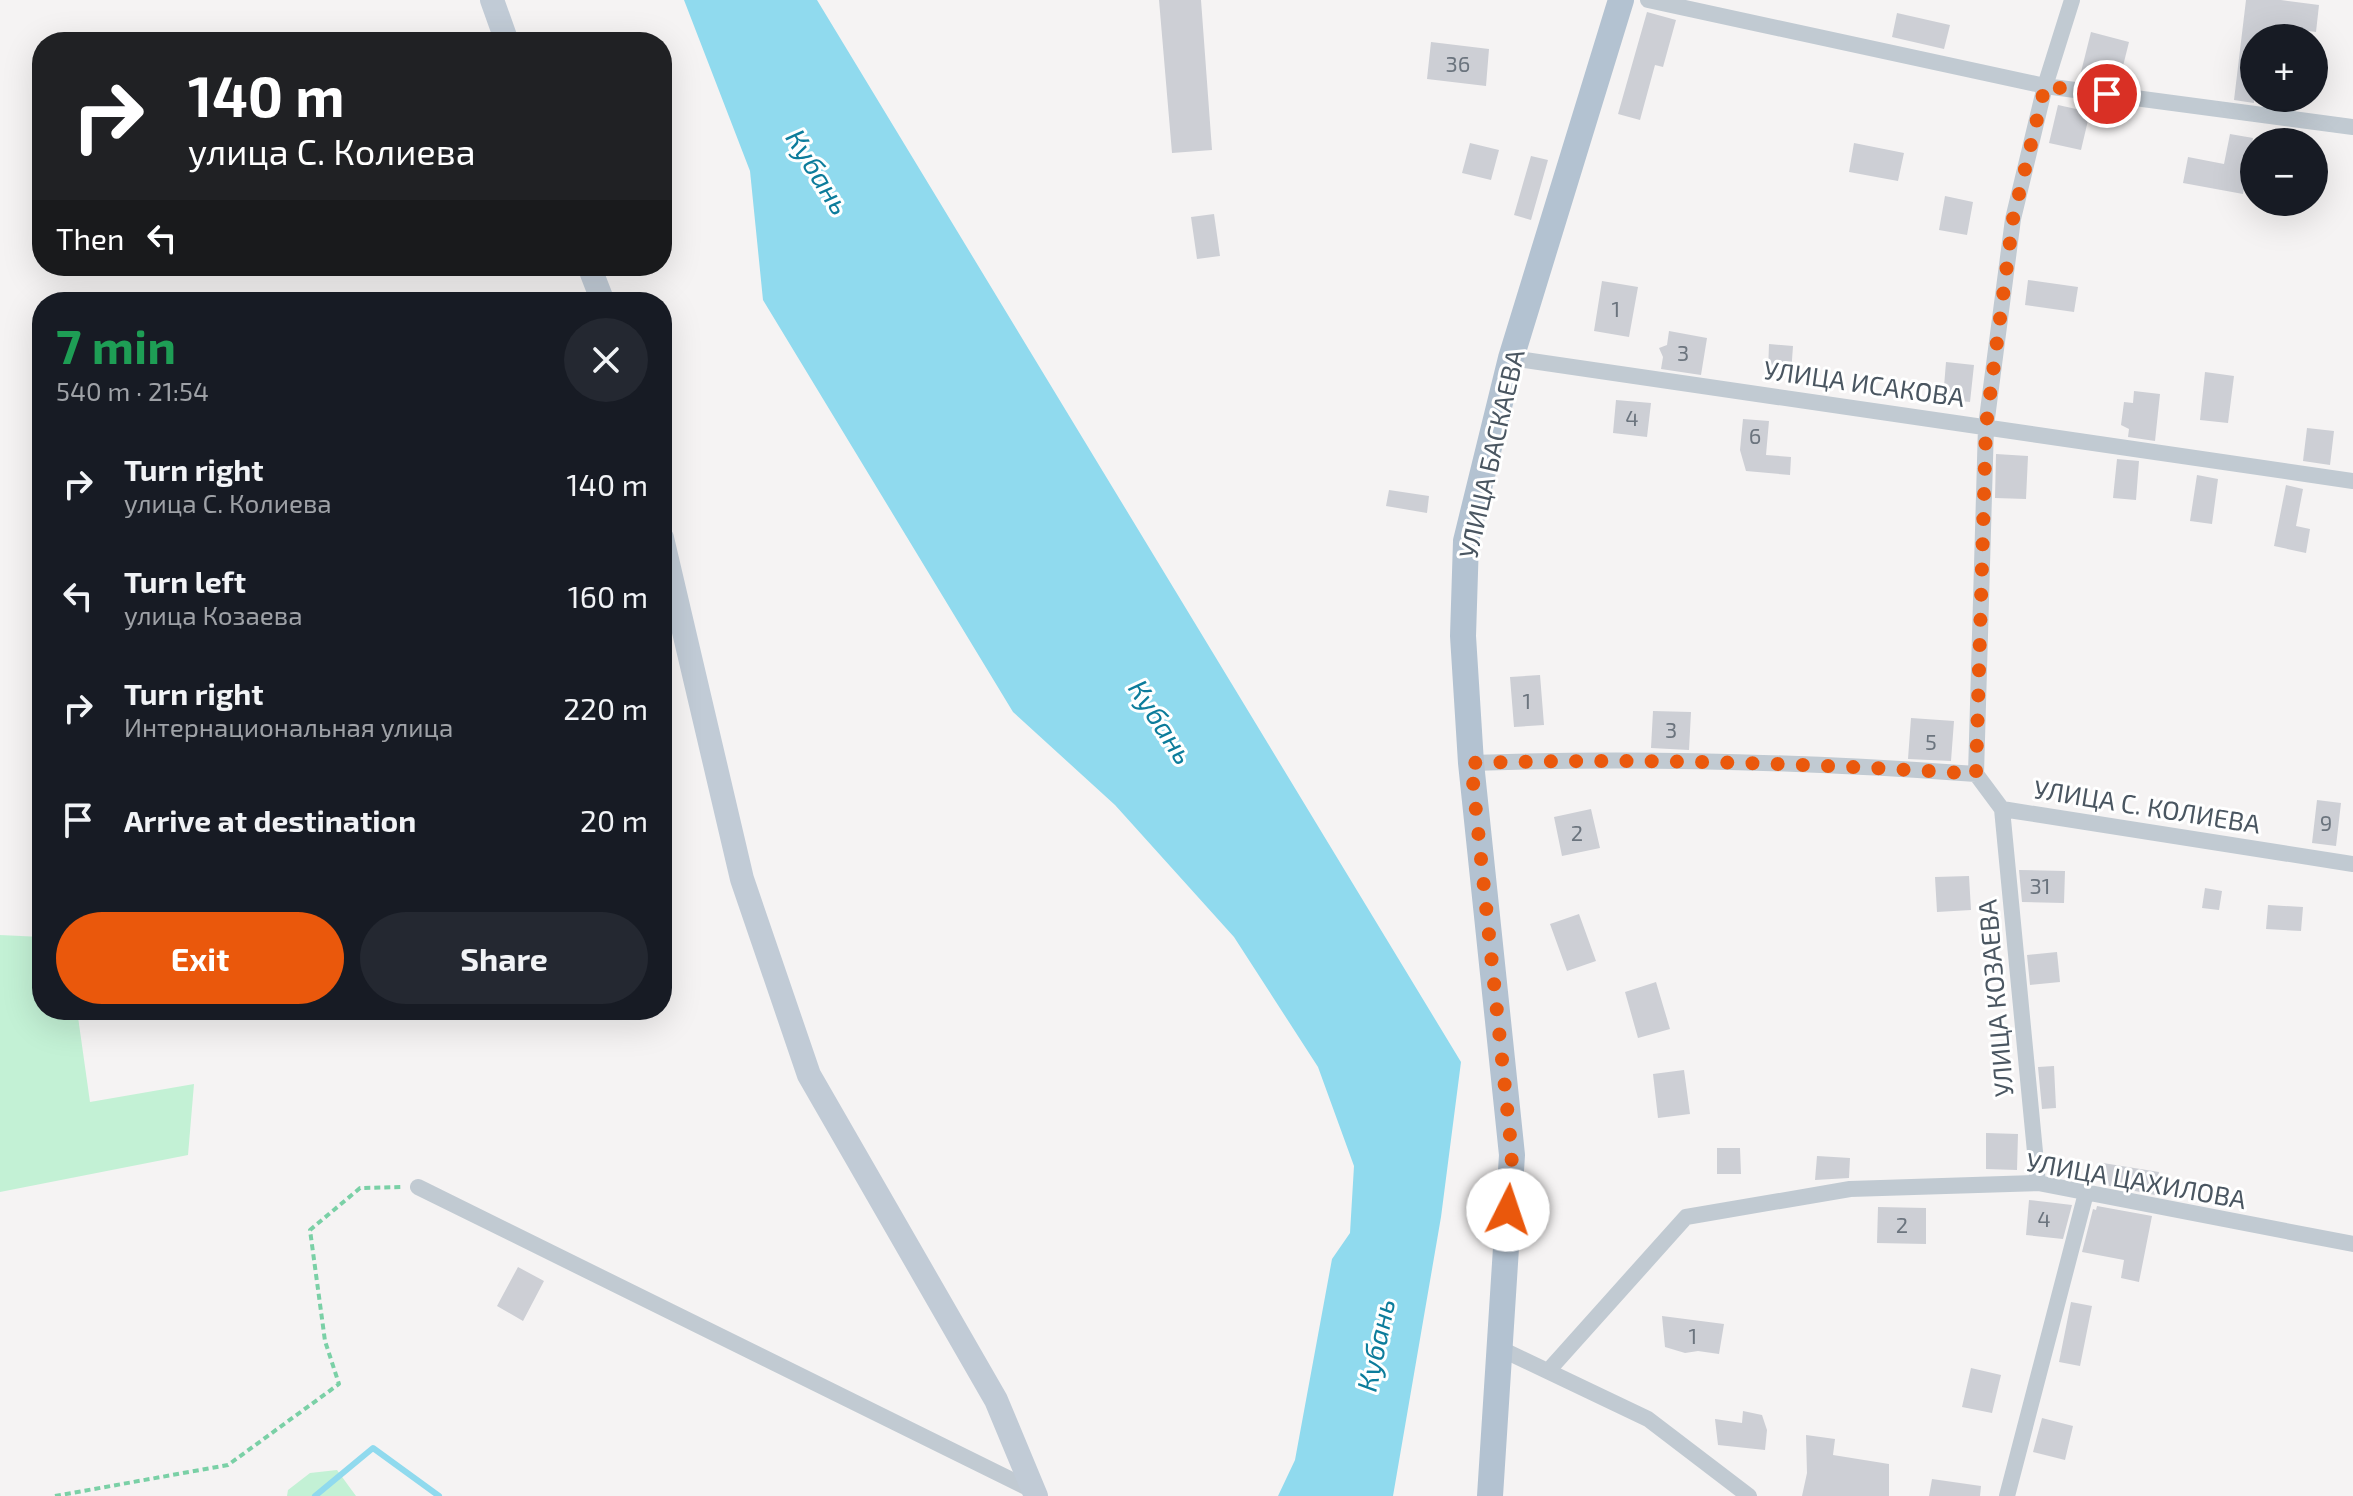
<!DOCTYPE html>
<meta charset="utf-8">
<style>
:root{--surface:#171b24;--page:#242831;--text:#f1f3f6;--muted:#9ea1a6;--accent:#ea580c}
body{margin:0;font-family:"Exo 2",sans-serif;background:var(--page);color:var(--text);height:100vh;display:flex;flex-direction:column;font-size:30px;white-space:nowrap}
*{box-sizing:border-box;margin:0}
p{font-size:26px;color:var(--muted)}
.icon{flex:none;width:44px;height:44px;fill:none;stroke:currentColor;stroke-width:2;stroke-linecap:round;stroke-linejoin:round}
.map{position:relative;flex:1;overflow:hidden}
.sheet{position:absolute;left:32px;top:292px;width:640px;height:728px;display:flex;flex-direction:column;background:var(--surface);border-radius:32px;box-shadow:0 8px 32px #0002}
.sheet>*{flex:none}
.top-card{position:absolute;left:32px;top:32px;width:640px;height:244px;border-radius:32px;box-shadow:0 8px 32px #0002;background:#202124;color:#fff;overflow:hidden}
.controls{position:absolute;left:2240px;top:24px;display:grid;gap:16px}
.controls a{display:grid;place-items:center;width:88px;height:88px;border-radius:50%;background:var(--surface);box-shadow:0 8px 32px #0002;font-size:40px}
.pin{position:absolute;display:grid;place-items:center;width:68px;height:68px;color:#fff;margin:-34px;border:4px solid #fff;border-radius:50%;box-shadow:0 2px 8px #0007}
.me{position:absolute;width:88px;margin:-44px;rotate:4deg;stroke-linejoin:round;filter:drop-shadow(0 0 6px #0008)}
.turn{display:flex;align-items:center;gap:28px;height:168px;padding:0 24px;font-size:36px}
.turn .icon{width:104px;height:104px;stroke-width:2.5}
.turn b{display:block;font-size:56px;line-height:68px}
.then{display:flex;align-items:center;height:76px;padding:0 24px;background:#0003;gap:16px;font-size:30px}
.round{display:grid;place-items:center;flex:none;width:84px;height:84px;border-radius:42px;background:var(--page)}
.headline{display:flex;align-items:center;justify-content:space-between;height:136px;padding:0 24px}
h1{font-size:48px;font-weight:700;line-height:60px;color:#1e9e55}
.action{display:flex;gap:16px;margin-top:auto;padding:16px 24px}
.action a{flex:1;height:92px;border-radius:48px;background:var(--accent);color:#fff;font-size:32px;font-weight:700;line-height:92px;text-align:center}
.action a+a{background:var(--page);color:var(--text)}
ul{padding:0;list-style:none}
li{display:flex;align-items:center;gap:24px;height:112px;padding:0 24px}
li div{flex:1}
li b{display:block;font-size:30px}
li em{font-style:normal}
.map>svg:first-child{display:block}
</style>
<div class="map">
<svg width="2353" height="1496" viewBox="0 0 2353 1496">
<rect width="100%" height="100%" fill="#f5f3f3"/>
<path fill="#c3f1d5" d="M0,935L42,937V1010H77L90,1102L194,1084L188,1155L0,1192Z
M337,1470L356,1496H287L288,1490L310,1473Z"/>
<path fill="#90daee" d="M684,0H817L1461,1062L1441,1217L1393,1496H1278L1295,1460L1332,1259L1350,1233L1354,1166L1318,1067L1234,937L1115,805L1013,712L763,300L750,171Z"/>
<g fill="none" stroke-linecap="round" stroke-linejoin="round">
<path stroke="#90daee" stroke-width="6" d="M315,1496L373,1448L439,1496"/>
</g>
<path fill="#cdcfd5" d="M1159,0H1201L1212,150L1172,153Z
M2246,0H2281L2319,5L2316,32L2270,26L2268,38H2254V103L2234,100Z
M1647,12L1676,20L1663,67L1655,65L1640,120L1618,114Z
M1897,13L1950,25L1944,49L1892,37Z
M2091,32L2129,42L2119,82L2081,72Z
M1431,42L1489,49L1486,86L1427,79Z
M2058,105L2090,112L2081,150L2049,143Z
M2230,134L2253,138L2243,194L2183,183L2188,157L2224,164Z
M1470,143L1499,150L1491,180L1462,173Z
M1854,143L1904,153L1898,181L1849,172Z
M1531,156L1548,160L1531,220L1514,215Z
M1945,196L1973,202L1967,235L1939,230Z
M1214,214L1220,256L1197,259L1191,217Z
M2028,280L2078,287L2074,312L2025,305Z
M1602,281L1638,287L1629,337L1594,331Z
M1669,331L1707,338L1701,375L1661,369L1663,357L1659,348L1667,345Z
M1769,344L1793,346L1791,374L1768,372Z
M1946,362L1974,365L1970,402L1943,399Z
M2205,372L2234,376L2228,423L2200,420Z
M2134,391L2160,394L2155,441L2128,437L2129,429L2121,425L2124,402L2133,403Z
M1616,400L1651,403L1647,437L1613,433Z
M1743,419L1769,421L1766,455L1791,457L1790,475L1746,471L1740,450Z
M2307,428L2334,431L2330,465L2303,461Z
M1996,454L2028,456L2026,499L1995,498Z
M2117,459L2139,461L2136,500L2113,498Z
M2197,475L2218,479L2212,524L2190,521Z
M2286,485L2303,489L2296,526L2310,529L2306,553L2274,546Z
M1389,490L1429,496L1427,513L1386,506Z
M1540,675L1544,725L1514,727L1510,677Z
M1653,711L1691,712L1689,750L1651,748Z
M1911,718L1954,721L1951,761L1908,759Z
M2317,800L2341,803L2336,846L2312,843Z
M1591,809L1600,848L1562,856L1554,817Z
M2019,870L2065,871L2064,903L2022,902Z
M1969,876L1971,910L1937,912L1935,877Z
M2205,888L2222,891L2219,910L2202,908Z
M2268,905L2303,907L2301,931L2266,929Z
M1579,914L1596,961L1567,971L1550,924Z
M2057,952L2060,982L2030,985L2027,955Z
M1656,982L1670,1029L1638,1038L1625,992Z
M2054,1066L2056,1108L2042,1109L2038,1067Z
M1684,1070L1690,1114L1658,1118L1653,1074Z
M1986,1133L2018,1134L2017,1170L1986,1169Z
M1717,1148H1740L1741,1174H1717Z
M1817,1156L1850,1158L1849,1178L1815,1180Z
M2103,1163L2159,1172L2155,1195L2100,1184Z
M2029,1200L2072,1205L2063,1239L2026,1235Z
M2097,1206L2152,1216L2139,1282L2121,1278L2124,1260L2082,1252L2093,1209L2096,1210Z
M1878,1207L1926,1208V1244L1877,1243Z
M518,1267L544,1281L523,1321L497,1306Z
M2071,1302L2092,1306L2080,1366L2059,1362Z
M1662,1316L1724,1324L1719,1354L1698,1351L1685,1353L1665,1347Z
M1971,1368L2001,1375L1992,1413L1962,1407Z
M1743,1411L1762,1415L1767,1430L1765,1450L1718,1445L1715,1419L1742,1423Z
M2042,1418L2073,1426L2065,1460L2033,1452Z
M1806,1435L1835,1439L1833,1455L1889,1464V1496H1802L1807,1473Z
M1932,1479L1981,1486L1980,1496H1929Z"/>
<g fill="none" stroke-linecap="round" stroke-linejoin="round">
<path stroke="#7ad0a6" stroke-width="4" stroke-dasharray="6 4" stroke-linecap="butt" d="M55,1496L228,1465L339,1384L325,1341L310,1230L360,1188L401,1187"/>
<path stroke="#c1cad2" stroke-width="16" d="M1648,0L2045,86L2353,127
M1511,358L2353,481
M1471,763C1639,757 1809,762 1976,774L2002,809L2353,864
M1976,774L1986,426L2013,219L2045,86L2072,0
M2002,809L2038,1183
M418,1187L1034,1491
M1499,1348L1648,1419L1749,1496
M1548,1371L1686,1217L1850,1189L2038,1183L2353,1244
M2007,1496L2086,1193"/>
<path stroke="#c1cbd6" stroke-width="24" d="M492,0L507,42
M589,266L603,302
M662,538L742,879L809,1075L996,1400L1036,1496"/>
<path stroke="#b3c2d1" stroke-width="26" d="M1490,1496L1512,1155L1471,763L1463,636L1466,541L1511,358L1621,0"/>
</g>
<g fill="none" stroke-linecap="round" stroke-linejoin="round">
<path stroke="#ea580c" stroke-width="14" stroke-dasharray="0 25.2" d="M1508,1210L1512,1155L1471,763C1639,758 1808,763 1976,774L1986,426L2013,219L2045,86L2107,94"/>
</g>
<g text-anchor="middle" stroke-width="6" stroke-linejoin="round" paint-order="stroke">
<g font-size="22" fill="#6b747e">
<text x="1458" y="72">36</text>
<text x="1616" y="317">1</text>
<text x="1683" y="361">3</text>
<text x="1632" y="426">4</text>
<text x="1755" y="444">6</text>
<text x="1527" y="709">1</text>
<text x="1671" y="738">3</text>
<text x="1931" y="750">5</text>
<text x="2326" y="831">9</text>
<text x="1577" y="841">2</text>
<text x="2040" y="894">31</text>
<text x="2044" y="1227">4</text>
<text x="1902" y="1233">2</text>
<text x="1693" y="1344">1</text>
</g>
<g font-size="26" fill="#4a5661" stroke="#fff">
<text transform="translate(1864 384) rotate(8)" y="9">УЛИЦА ИСАКОВА</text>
<text transform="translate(1492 454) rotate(-77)" y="9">УЛИЦА БАСКАЕВА</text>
<text transform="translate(2147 807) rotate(9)" y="9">УЛИЦА С. КОЛИЕВА</text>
<text transform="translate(1996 998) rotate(-95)" y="9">УЛИЦА КОЗАЕВА</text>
<text transform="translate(2136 1181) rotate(10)" y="9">УЛИЦА ЦАХИЛОВА</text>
</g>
<g font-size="28" font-style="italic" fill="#0c7c9b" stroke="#fff">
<text transform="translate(818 172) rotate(58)" y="10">Кубань</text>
<text transform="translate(1161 722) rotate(57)" y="10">Кубань</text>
<text transform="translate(1376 1345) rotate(-78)" y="10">Кубань</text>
</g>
</g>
</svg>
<div class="controls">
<a>+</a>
<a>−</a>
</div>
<div class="pin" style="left:2107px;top:94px;background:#d93025"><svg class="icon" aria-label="arrive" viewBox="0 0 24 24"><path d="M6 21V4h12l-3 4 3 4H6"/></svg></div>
<svg class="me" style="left:1508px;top:1210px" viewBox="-20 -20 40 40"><circle r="19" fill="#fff"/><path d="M0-13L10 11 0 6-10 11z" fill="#ea580c"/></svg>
<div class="top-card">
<div class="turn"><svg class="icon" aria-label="right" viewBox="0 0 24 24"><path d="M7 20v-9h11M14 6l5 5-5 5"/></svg><div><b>140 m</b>улица С. Колиева</div></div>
<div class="then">Then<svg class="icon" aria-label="left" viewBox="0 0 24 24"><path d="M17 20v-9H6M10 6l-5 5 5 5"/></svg></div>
</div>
<section class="sheet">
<div class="headline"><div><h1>7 min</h1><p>540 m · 21:54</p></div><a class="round"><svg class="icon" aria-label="close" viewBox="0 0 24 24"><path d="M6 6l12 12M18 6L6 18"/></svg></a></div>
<ul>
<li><svg class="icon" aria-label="right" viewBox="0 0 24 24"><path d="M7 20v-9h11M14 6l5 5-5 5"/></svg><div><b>Turn right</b><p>улица С. Колиева</p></div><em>140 m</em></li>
<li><svg class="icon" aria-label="left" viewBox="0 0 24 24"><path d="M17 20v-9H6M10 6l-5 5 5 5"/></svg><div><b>Turn left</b><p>улица Козаева</p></div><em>160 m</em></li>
<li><svg class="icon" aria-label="right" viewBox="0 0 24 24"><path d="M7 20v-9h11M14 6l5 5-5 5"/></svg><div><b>Turn right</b><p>Интернациональная улица</p></div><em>220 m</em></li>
<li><svg class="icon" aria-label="arrive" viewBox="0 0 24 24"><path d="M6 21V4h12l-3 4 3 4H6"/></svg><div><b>Arrive at destination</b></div><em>20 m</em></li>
</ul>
<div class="action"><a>Exit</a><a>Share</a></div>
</section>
</div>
